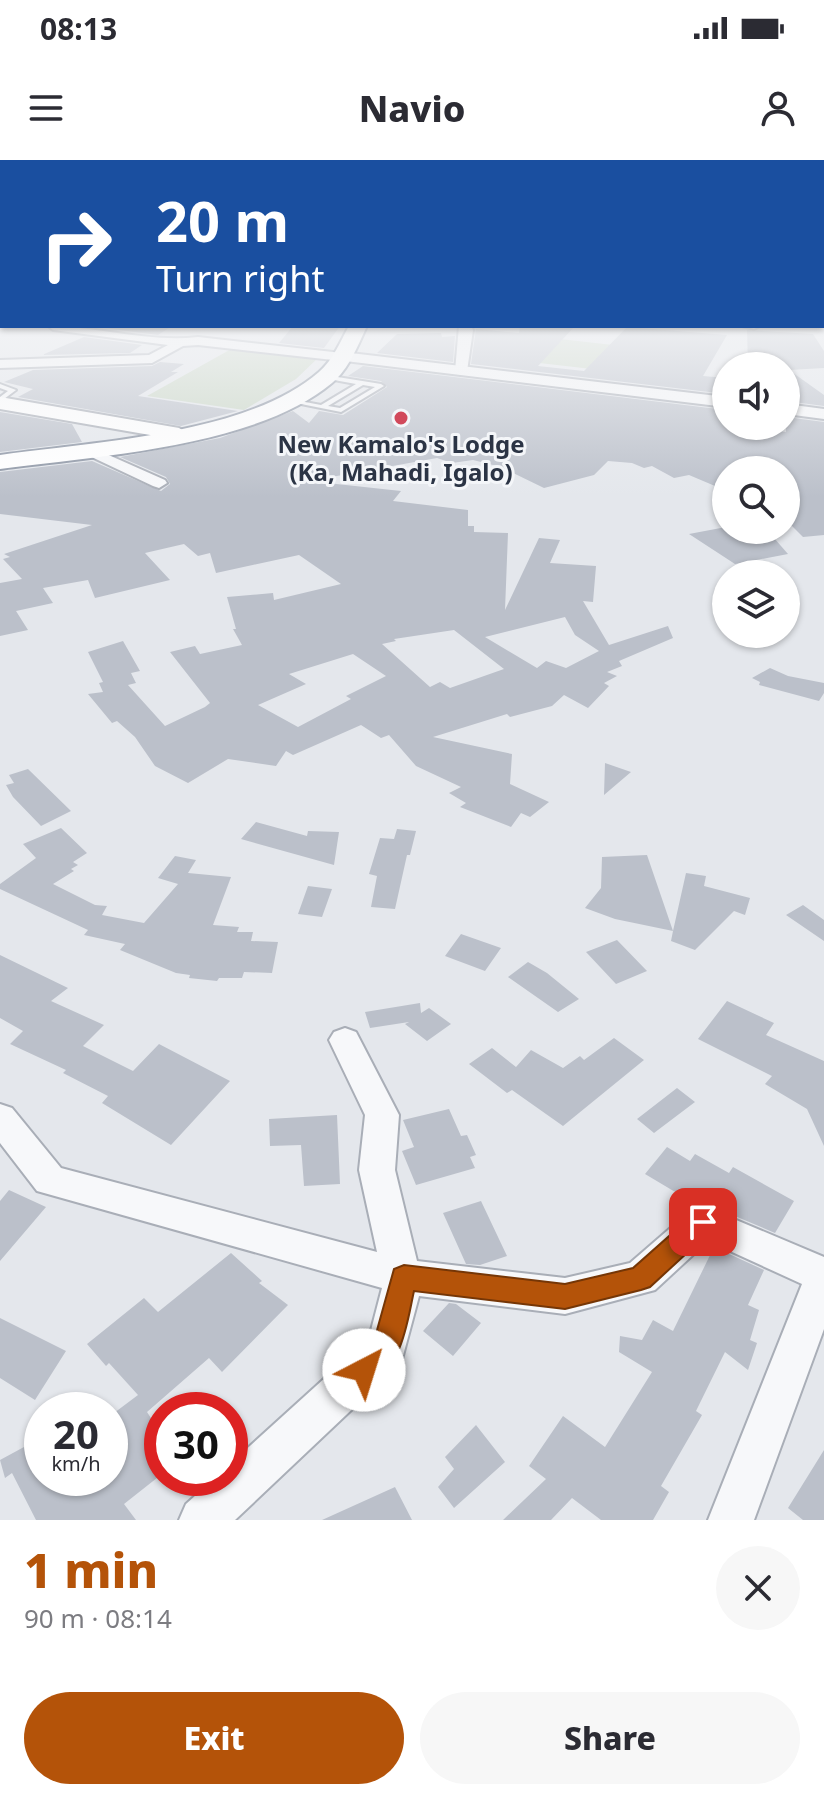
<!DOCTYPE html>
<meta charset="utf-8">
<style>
:root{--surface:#fff;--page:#f7f7f7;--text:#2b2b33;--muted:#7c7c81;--accent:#b45309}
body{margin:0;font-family:"Noto Sans",sans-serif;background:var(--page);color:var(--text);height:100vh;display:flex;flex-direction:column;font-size:30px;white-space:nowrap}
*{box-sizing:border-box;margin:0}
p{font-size:26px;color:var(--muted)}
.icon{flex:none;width:44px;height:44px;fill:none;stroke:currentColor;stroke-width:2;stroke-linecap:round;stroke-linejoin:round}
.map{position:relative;height:1360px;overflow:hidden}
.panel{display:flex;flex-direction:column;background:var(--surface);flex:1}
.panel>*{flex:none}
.hud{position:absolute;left:0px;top:0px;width:824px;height:168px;box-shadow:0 2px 6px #0004;background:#1a4fa0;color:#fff;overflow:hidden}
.buttons{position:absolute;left:712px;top:192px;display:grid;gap:16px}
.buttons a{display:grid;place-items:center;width:88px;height:88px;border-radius:50%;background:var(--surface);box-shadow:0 2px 6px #0004;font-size:40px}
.speed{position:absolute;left:24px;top:1232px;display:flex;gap:16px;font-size:40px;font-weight:700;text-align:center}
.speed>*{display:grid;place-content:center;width:104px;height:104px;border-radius:50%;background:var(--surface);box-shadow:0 2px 6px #0004;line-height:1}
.speed small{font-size:20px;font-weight:400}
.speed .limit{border:12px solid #d22;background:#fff;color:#111}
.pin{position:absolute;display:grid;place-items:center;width:68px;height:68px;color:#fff;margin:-34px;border-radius:16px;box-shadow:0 4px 12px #0006}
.me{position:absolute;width:88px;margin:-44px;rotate:40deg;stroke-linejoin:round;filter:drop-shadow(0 0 6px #0008)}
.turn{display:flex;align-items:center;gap:28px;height:168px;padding:0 24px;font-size:36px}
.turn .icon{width:104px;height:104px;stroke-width:2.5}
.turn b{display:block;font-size:56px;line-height:68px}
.round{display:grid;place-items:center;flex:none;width:84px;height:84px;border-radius:42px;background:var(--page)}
.overview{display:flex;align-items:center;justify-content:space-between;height:136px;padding:0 24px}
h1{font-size:48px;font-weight:800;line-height:60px;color:var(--accent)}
.action{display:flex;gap:16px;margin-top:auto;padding:16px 24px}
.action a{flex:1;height:92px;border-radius:48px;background:var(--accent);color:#fff;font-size:32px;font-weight:800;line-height:92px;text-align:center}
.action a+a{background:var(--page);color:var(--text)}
.status{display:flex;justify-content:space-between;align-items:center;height:56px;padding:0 40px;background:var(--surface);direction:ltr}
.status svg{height:22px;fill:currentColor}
header{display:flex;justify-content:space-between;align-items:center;height:104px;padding:0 24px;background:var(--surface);font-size:36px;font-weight:800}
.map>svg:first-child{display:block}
</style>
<div class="status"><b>08:13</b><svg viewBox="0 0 49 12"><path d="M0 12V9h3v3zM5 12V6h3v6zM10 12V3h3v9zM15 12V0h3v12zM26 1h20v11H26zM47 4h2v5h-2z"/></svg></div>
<header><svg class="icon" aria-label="menu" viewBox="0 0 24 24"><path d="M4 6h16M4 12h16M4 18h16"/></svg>Navio<svg class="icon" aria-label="person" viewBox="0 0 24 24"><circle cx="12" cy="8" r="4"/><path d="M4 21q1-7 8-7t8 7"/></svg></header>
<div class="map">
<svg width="824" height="1360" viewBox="0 0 824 1360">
<rect width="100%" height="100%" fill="#e4e7ec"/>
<path fill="#c9d6c5" d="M524,175L622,186L618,212L513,200Z
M233,188L318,198L296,219L244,250L147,236Z"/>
<path fill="#bbc0ca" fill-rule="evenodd" d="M110,166H172L158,175L105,168Z
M293,166H340L324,188L279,183Z
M520,166H575L538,206L584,211L627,167L727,175L703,216L726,218V234L471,204L476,169L519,173Z
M747,170L813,174L824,191V208L789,210L824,235V246L786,241V206H748Z
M441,173L442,177L455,176L453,202L377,193L397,174Z
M84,177L142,185L130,193L42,195Z
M160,202L184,204L171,212H178L138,236L238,251L181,266L18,237L33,229L4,222L33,210L152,206Z
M363,206L726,250V266L786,272V257L824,262V375L803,377L786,360V310L780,308L726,310V323L715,326L689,315L674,318L652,306L644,308L632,303L608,301L594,315L544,328L501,307L473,300L452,303L437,298L309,321L401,331L393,341L468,350V366H474V372L508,373L505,450L539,378L560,380L550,403L596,406L593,442L583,441L609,485L668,466L673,478L619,501L622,506L607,512L617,516L604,523L609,526L588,548L564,535L552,546L510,557L507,554L433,577L512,594L510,624L549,642L530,657L521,653L511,667L460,647L466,643L449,633L461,627L416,606L389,575L381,578L361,565L293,595L286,591L276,606L228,599L188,623L155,606L135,577L117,561L112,563L88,534L103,532L99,523L103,522L88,492L123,481L140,511L131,513L136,523L128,525L165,566L205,547L210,543L170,492L195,486L200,494L242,485L233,469H236L227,437L273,433L274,440L341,424L299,395L216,413L210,393L198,396L184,384L145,393L170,420L95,438L88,420L43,428L53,443L16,451L28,470L0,476V423L22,419L3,399L10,397L4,394L92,365L0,354V312L92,301L161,331L170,324L166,317L120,297L220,278L293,251L309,263L319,251L343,255L387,227L381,221L348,216ZM565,457L575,475L599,491L566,508L546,501L537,508L485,477ZM454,470L504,509L450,528L440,522L430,527L382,484L396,481L394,479ZM353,494L386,516L346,536L351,539L298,567L258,545L306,524L289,514Z
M0,252L72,264L82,282L0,292Z
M726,367V370H767L788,394L735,404L689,374Z
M770,508L788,516L824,523V533L819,541L759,525L760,522L752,518Z
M605,603L631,612L604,635Z
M28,609L71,651L41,666L13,637L6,625L14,623L9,615Z
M256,662L307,676L308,671L339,672L334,705L241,679Z
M61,668L87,693L73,702L78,705L71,709L74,711L53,724L95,745L107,746L102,755L144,763L178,724L158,718L175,696L196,700L188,713L231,717L213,765L239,767L237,772H253L251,781L278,782L272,813L244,812L242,818H219L217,821L189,818L190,815L176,813L120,790L125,784L84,775L88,770L0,729V724L36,698L23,684Z
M397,669L416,671L410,695H407L395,749L371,747L377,716L369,714L380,678L394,679Z
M647,695L673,771L686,713L706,716L704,726L750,738L745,755L734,751L695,790L671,781L673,771L615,759L585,748L601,728L602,697Z
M308,726L332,729L322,757L298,754Z
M803,745L824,760V781L786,755Z
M461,774L501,788L485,811L445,796Z
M617,780L647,811L616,824L586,792Z
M0,795L68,828L51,841L104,865L83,886L133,911L159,884L230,921L171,985L102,943L108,936L63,913L66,910L10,884L23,871L0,858Z
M528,802L547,813L579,839L558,852L508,817Z
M727,841L774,863L766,875L824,901V986L807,949L765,924L772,916L698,879Z
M420,843L421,853L429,848L451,864L427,881L405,864L409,862L370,868L365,852Z
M614,878L644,900L563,966L512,930L507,933L469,904L492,888L516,907L531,890L563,908L580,896L584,900Z
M677,928L695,942L654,973L637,959Z
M449,949L461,976L467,975L476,995L470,997L475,1008L416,1025L402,991L414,987L403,960Z
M337,955L340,1024L304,1026L301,985L270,986L269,959Z
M667,987L690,1001L695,994L729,1013L733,1007L794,1041L775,1073L704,1043L697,1045L645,1014Z
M9,1030L46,1047L0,1101V1041Z
M481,1041L507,1096L480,1105L466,1104L443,1053Z
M714,1087L764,1110L748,1145L759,1150L750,1180L757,1183L748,1210L725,1192L696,1251L702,1255L661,1326L669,1332L653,1360H601L572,1338L551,1360H503L546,1319L529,1306L563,1256L605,1287L652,1212L619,1192L620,1176L642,1180L653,1160L673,1171Z
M231,1093L262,1121L259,1123L288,1145L222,1212L209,1198L147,1252L162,1275V1314L124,1344L136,1360H36L12,1313L5,1318L0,1300L24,1287L33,1313L42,1306V1318H110V1276L115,1272L110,1256L138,1235L109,1203L106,1206L87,1184L144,1138L158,1152Z
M449,1143L456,1144L481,1163L453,1196L423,1171Z
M0,1158L66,1191L35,1240L0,1218Z
M476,1265L505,1302L454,1348L438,1327L454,1309L445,1297Z
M824,1290V1360H803L788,1348Z
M395,1327L412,1360H322Z"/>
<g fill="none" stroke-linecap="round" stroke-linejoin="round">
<defs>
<path id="service" d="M325,215L381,224L384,226L341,252L286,241L289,239L321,245L356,224L323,218ZM363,225L375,227L340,248L328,246Z
M0,224L16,230L0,242V237L8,231L0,228Z"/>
<path id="minor" d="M48,166C98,166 149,183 198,177L342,193L348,197L342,201L198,185L183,186L152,203L0,208V200L149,195L168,185L53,170Z
M459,166H471L473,170L467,211L461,215L455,211Z
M742,166H760L754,169Z
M86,285L165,320L167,323L159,328L153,326L81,292V286Z
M345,868L356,872L399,955L395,1010L417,1101L565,1118L630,1103L690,1051L703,1046L824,1097V1169L754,1360H708L802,1124L708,1081L655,1130L565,1154L419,1136L401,1203L235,1360H179L186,1344L215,1318H230V1304L369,1178L382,1128L37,1031L0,983V944L12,948L61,1008L377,1092L359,1010L365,955L329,880L334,872Z"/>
<path id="tertiary" d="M342,192L726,237V247L337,200L334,197Z
M786,244L824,249V259L786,254Z"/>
<path id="secondary" d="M0,237L179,268L189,274L179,280L0,249Z"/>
<path id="trunk" d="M349,166H367C358,185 349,209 332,223C256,287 97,296 0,309V295C92,282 247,275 319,212C333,200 340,182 349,166Z"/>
</defs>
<use href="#service" stroke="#a9aeb7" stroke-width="4"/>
<use href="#minor" stroke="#a9aeb7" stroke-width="4"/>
<use href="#tertiary" stroke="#a9aeb7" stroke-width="4"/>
<use href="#secondary" stroke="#a9aeb7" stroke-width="4"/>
<use href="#trunk" stroke="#8b94a3" stroke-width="4"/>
<use href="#service" fill="#f7f8fa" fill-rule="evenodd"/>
<use href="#minor" fill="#f7f8fa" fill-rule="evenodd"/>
<use href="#tertiary" fill="#f7f8fa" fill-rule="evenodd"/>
<use href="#secondary" fill="#fff" fill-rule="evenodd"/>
<use href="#trunk" fill="#fff" fill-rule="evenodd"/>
</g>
<linearGradient id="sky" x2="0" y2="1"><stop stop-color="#8bb4dd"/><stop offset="0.44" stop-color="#f3f4f6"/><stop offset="1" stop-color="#f3f4f6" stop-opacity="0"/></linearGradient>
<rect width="824" height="337" fill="url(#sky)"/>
<path fill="#b45309" stroke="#753606" stroke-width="2" d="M703,1051L712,1054L716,1062L712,1070L650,1127L641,1130L565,1149L414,1131C406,1167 403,1208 364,1224L353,1220L349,1210L353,1201L374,1181L394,1109L404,1105L565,1124L633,1108L694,1054Z"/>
<circle fill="#d1495b" stroke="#f4f6f9" stroke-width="3" cx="401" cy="258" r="8"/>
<g text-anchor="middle" stroke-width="6" stroke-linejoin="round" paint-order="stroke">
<g font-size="24" font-weight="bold" fill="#2b3445" stroke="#f4f6f9">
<text x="401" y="293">New Kamalo's Lodge<tspan x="401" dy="28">(Ka, Mahadi, Igalo)</tspan></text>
</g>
</g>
</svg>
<div class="buttons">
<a><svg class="icon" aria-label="sound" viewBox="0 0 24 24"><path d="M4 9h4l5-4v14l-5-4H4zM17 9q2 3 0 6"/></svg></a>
<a><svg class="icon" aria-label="search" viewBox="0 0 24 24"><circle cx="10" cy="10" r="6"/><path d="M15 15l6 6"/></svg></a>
<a><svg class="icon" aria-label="layers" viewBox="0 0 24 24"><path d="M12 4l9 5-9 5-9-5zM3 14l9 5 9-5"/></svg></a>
</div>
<div class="speed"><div>20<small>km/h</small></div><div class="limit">30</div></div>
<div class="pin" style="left:703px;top:1062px;background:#d93025"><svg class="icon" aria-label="arrive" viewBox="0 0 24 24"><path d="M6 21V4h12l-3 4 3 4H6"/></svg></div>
<svg class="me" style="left:364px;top:1210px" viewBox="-20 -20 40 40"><circle r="19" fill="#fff"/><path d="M0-13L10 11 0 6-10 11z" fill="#b45309"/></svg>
<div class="hud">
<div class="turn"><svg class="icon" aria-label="right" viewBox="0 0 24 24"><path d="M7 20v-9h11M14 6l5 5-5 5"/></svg><div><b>20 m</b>Turn right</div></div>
</div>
</div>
<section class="panel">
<div class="overview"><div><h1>1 min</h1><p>90 m · 08:14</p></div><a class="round"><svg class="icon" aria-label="close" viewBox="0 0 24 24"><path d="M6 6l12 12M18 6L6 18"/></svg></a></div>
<div class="action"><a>Exit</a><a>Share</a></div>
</section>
